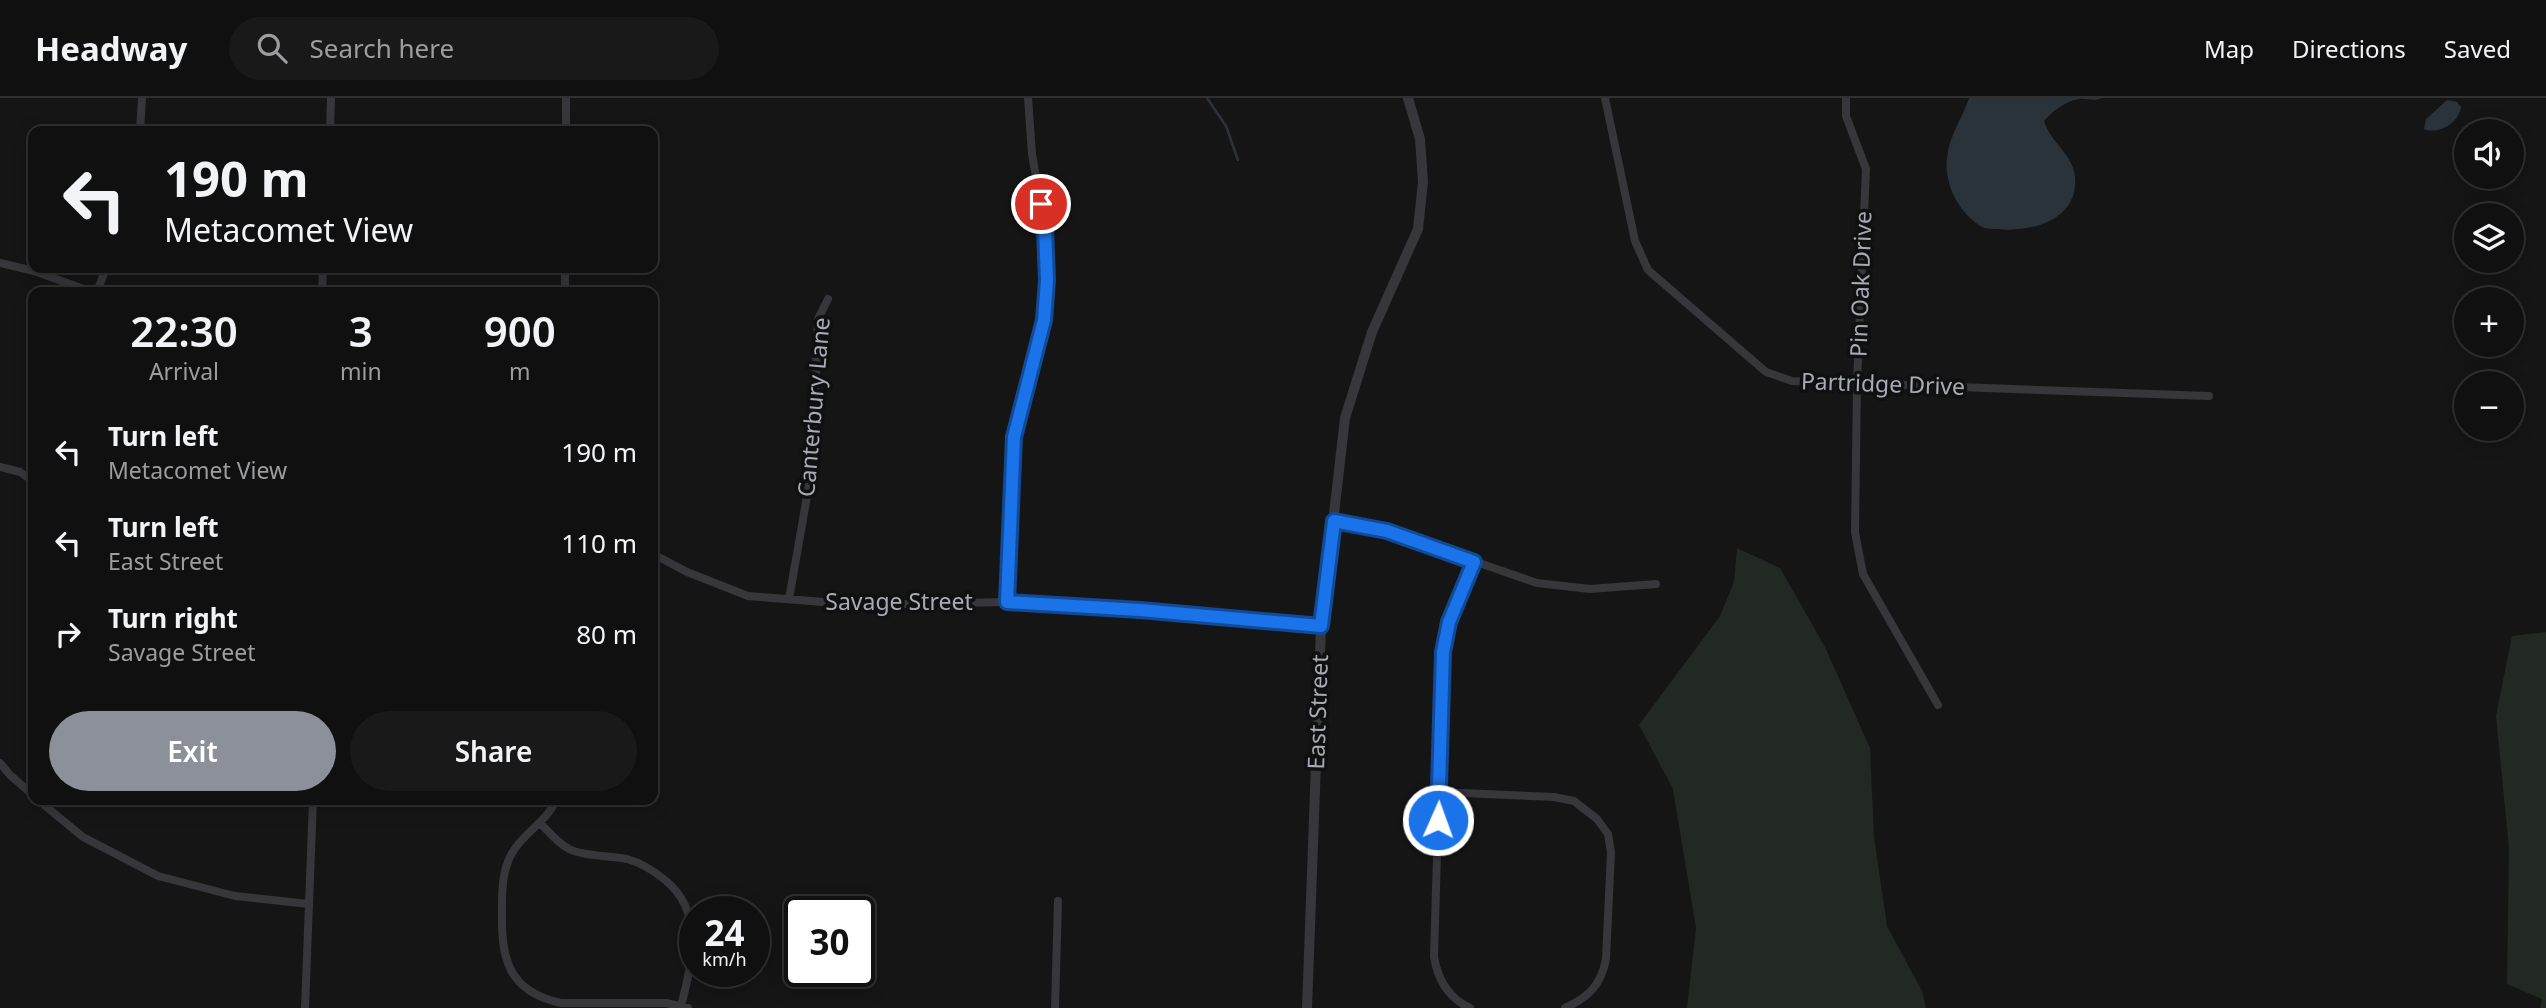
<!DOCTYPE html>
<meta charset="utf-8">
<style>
:root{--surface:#101010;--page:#191919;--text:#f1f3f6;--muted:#9c9d9f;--line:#303030;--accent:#8c9099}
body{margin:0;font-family:"Noto Sans",sans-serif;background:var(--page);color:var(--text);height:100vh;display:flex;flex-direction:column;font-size:26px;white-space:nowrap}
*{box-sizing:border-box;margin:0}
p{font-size:23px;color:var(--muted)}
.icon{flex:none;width:38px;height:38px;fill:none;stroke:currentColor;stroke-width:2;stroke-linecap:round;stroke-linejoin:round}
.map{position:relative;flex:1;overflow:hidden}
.drawer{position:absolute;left:28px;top:189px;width:630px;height:518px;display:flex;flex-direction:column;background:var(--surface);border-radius:14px;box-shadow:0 4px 18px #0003,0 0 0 2px var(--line)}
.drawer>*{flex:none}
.guide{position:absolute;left:28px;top:28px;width:630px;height:147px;border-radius:14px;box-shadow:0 4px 18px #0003,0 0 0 2px var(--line);background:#101010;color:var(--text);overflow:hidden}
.controls{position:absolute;left:2454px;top:21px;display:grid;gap:14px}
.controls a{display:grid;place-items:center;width:70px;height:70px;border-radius:50%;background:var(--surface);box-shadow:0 4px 18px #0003,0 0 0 2px var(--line);font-size:35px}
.speed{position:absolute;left:679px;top:798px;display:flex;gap:14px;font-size:35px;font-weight:700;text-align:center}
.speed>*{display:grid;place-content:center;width:91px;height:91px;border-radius:50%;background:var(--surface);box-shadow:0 4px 18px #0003,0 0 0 2px var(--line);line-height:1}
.speed small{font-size:18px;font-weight:400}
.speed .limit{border:4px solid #111;border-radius:10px;background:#fff;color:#111}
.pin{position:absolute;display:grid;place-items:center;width:60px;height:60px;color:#fff;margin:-30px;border:4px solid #fff;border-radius:50%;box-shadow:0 2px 7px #0007}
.me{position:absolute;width:77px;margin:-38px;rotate:2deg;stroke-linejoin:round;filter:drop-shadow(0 0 5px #0008)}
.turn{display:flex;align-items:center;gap:24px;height:147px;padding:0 21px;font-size:32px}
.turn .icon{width:91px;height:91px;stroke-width:2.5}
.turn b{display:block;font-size:49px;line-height:60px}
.eta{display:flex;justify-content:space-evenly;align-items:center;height:119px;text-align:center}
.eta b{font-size:42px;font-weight:600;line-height:49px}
.cta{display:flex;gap:14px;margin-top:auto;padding:14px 21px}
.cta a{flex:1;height:80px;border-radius:42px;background:var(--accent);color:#fff;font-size:28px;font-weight:600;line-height:80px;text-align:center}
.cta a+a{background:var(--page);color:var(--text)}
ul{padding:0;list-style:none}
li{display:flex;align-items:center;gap:21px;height:91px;padding:0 21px}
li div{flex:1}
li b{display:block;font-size:26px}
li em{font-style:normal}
header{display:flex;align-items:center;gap:42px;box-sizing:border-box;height:98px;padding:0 35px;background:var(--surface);border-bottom:2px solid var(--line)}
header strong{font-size:33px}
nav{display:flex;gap:38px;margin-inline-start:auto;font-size:24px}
.search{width:490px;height:63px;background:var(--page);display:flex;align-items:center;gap:18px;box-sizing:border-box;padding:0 24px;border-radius:38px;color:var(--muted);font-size:26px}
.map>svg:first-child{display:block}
</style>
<header>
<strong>Headway</strong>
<div class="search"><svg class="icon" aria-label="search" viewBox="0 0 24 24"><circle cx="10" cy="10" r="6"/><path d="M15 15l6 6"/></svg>Search here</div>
<nav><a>Map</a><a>Directions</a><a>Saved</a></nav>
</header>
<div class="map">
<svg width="2546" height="910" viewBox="0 0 2546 910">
<rect width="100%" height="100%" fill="#151516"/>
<path fill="#212922" d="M1737,450L1780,470L1825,549L1870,650L1874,739L1887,828L1922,893L1926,910H1687L1696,830L1673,691L1639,627L1720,518L1734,484Z
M2546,534V910H2540L2542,901L2507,886L2509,750L2496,618L2512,538Z"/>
<path fill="#2b333a" d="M1969,0H2102C2093,4 2087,0 2079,1C2066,3 2052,13 2044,23C2050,44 2073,56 2075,79C2079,121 2032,135 1998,131C1993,131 1986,131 1982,129C1959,115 1944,87 1947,60C1949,38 1962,21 1969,0Z
M2447,2L2457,4L2461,9C2459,25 2438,37 2424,31L2426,21Z"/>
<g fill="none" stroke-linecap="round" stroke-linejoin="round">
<path stroke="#2b333a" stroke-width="2.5" d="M1207,0L1226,28L1238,62"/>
<path stroke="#36363b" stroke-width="8" d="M1605,0L1635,143L1648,172L1766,274L1792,283L2209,298
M1846,0V18L1866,71L1857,286L1855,434L1863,476L1938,607
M140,33L142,0
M330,33L331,0
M566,33V0
M0,165L34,173L92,194
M97,194L106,170
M322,194L323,170
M565,194V170
M0,369L20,374L33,383
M1334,423L1387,433L1537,485L1590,491L1656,486
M653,456L687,474L748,498L861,507L1007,504L1140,512L1321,529
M789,501L812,370L818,221L828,201
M1007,504L1014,339L1044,222L1047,182L1045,131L1032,56L1028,0
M0,665L10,677L33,697
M1439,694L1554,699L1574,703L1597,721L1608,736L1611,754L1606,861C1601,887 1589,899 1565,910
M38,702L83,739L158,778L235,798L309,806
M556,702C547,724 524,734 512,755C503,771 502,789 502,807C501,857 505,893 561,905H666L688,910
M540,725C549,734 558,745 569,751C586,759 609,757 627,761C642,765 654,773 665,782C705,814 692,865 681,908
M305,910L313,702
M1055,910L1058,803
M1470,910C1448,900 1438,882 1434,859L1443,554L1449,524L1474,464"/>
<path stroke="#36363b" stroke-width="10" d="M1307,910L1321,529L1345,320L1372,234L1418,131L1423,84L1420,41L1408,0"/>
</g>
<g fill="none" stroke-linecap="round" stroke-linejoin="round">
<defs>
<path id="route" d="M1041,106L1045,131L1047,182L1044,222L1014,339L1007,504L1140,512L1321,528L1334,423L1387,433L1474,464L1449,524L1443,554L1438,722"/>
</defs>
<use href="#route" stroke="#114b97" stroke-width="18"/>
<use href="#route" stroke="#1a73e8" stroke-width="12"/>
</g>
<g text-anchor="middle" stroke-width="7" stroke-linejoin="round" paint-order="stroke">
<g font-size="23" fill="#a7abb6" stroke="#101011">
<text transform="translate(1861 186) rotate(-88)" y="8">Pin Oak Drive</text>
<text transform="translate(1883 286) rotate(2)" y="8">Partridge Drive</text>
<text transform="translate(814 309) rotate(-85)" y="8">Canterbury Lane</text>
<text x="899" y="512">Savage Street</text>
<text transform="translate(1318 614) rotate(-88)" y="8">East Street</text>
</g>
</g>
</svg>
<div class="controls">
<a><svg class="icon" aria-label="sound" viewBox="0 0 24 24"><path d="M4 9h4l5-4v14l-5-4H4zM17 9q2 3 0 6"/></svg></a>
<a><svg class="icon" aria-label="layers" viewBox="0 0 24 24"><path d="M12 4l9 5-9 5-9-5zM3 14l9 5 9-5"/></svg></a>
<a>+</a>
<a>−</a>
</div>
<div class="speed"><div>24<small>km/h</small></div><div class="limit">30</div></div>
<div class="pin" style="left:1041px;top:106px;background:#d93025"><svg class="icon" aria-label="arrive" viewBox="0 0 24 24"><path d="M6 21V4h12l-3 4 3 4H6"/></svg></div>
<svg class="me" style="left:1438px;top:722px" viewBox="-20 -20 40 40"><circle r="17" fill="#1a73e8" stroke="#fff" stroke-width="3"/><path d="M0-11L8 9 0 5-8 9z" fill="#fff"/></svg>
<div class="guide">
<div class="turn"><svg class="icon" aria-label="left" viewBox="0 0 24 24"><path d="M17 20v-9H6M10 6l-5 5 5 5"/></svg><div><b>190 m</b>Metacomet View</div></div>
</div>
<section class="drawer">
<div class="eta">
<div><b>22:30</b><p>Arrival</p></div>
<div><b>3</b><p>min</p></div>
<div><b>900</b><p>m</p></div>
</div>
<ul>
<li><svg class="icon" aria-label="left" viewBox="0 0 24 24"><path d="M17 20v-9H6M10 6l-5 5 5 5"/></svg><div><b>Turn left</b><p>Metacomet View</p></div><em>190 m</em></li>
<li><svg class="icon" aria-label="left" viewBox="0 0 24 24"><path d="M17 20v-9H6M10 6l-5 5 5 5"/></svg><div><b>Turn left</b><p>East Street</p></div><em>110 m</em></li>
<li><svg class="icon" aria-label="right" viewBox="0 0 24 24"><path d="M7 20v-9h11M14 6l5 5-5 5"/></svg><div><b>Turn right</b><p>Savage Street</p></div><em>80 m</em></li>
</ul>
<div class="cta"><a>Exit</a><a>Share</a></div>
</section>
</div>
